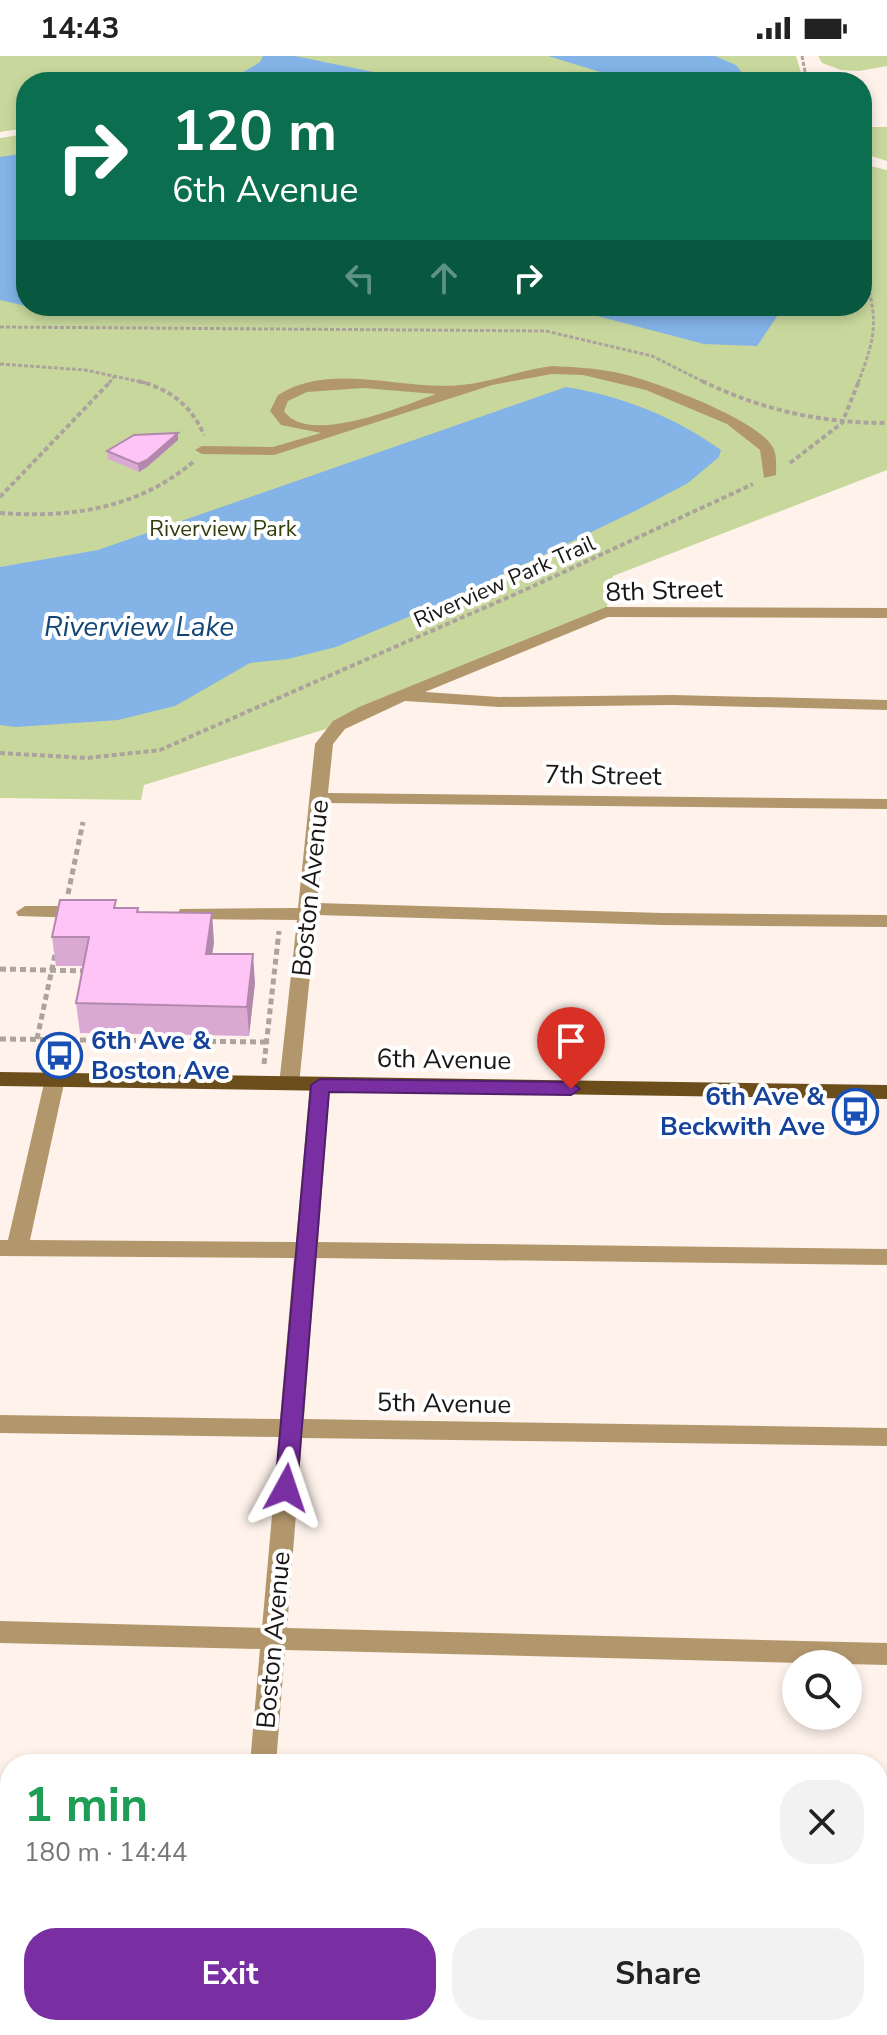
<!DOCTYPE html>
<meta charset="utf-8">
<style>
:root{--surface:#fff;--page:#f2f2f2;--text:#222;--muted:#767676;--accent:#792fa2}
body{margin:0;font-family:"Nunito Sans",sans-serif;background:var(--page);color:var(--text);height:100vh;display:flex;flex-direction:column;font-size:30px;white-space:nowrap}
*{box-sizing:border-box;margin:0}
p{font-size:26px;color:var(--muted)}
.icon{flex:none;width:44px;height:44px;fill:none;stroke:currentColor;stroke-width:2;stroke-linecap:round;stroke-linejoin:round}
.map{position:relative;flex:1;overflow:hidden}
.panel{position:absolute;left:0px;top:1698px;width:888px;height:282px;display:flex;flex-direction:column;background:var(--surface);border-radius:32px 32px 0 0;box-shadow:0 4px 12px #0003}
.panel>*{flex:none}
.hud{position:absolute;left:16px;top:16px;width:856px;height:244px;border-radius:32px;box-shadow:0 4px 12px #0003;background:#0b6e4f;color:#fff;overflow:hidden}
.buttons{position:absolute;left:782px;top:1594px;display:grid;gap:16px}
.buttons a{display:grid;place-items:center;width:80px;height:80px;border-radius:50%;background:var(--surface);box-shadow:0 4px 12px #0003;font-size:40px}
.pin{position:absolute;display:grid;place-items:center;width:68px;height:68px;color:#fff;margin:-82px -34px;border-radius:50% 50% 50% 0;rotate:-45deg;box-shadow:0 0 8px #0007}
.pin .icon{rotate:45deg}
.me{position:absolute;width:88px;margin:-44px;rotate:5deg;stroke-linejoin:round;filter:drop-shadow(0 0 6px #0008)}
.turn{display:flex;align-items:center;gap:28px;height:168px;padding:0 24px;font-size:36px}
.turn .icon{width:104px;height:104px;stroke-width:2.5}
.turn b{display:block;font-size:56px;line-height:68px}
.lanes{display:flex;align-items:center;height:76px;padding:0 24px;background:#0003;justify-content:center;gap:40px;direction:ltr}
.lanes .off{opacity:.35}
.round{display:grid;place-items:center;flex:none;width:84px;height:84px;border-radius:32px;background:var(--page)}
.head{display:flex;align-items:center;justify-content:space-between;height:136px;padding:0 24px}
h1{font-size:48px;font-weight:700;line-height:60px;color:#1e9e55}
.primary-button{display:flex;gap:16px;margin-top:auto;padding:16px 24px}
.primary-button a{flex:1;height:92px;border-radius:32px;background:var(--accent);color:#fff;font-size:32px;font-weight:700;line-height:92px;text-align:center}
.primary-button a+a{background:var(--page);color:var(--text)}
.status{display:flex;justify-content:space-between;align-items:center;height:56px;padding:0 40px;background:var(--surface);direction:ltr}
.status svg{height:22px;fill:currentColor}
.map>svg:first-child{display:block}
</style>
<div class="status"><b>14:43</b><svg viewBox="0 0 49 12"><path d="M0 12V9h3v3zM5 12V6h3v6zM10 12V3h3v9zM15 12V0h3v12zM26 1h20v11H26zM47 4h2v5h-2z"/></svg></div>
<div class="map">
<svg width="887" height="1979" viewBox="0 0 887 1979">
<rect width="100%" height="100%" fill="#fef2eb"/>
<path fill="#c8d89d" d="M0,0H796L804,26H26V72L0,76Z
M818,0H887V10L859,15L841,14L822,7Z
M862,71H887V105L865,98Z
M26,78V250H862V108L887,114V414L613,520L606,556L339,669L144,729L141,744L0,742V82Z"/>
<path fill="#83b3e7" d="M263,0H295L422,26H227L260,6Z
M548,0H715L736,9L749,26H633Z
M26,97V250L0,244V101Z
M559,250H784L757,290L704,288Z
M566,331C622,340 675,361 721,394L719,401L688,427L637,454L454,542L336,591L288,603L250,607L175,650L118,664L16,671L0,669V511L98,494Z"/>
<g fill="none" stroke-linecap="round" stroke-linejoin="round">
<path stroke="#aca39d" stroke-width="3" stroke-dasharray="4 2" stroke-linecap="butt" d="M802,0L807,26
M0,271L546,275L652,300L706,327
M0,308L85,314L146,327
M109,327L115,320
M858,327C879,273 877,262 862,207"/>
<path stroke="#aca39d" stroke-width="4" stroke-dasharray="5 3" stroke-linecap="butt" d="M138,325C170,333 191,349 204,379
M702,325C762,354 820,367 887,367
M790,407L842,367L859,325
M0,441L111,325
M0,457C71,462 137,453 193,406
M0,697L87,702L160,694L527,533L753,428"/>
<path stroke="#aca39d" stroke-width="5" stroke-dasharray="6 4" stroke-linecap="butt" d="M68,838L83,766
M0,913L87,915
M0,983L266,986
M37,983L56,894
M264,1008L279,875"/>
<path fill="#b3976c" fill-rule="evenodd" d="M552,310C573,311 593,312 614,316C645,321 765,365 774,394C777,401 776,411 776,419L764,422L760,394L727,368L646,334L583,319L552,318L492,329L274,399L202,398L195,394L202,390L273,391L321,377L281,369L270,355L278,339C331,305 403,335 461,329C491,326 521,314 552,310ZM363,332L436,338C405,349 308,391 284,355L288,345L307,336Z
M606,551L887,552V562L608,561L425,636L499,641L673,639L887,644V654L673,649L499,651L405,645L345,673L333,688L328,737L887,743V753L327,747L317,847L663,857L887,859V871L663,869L316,859L299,1029L296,1034H282L279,1029L297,864L187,863L180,861L178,857L180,853L298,852L315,688L333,665L359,651Z
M25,850H83L92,856L83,862L18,860L16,856Z
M55,1016L65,1023L30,1184L296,1186L310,1029L320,1022L330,1029L318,1186L887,1193V1209L316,1202L304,1363L887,1372V1390L302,1382L287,1572L887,1587V1609L285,1594L276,1708H250L260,1593L0,1587V1565L262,1572L279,1381L0,1377V1359L280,1363L294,1202L0,1200V1184H8L45,1023Z
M0,1812H10V1838H0Z
M878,1833H887V1859H878Z
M225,1970H255L254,1979H224Z"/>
<path fill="#6b4e1b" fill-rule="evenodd" d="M0,1016L887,1029V1043L0,1030Z"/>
</g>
<path fill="#daa9d3" d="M178,377V384L147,411L139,416L108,403L107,395Z
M117,852H138L139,856L214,886L212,898L255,927L249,980L80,977L76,947L84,910H56L52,881Z"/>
<path fill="#b289ac" d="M178,377V384L147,411L139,416L138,408Z
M212,857L214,886L208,927L206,898Z
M253,898L255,927L249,980L247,951Z"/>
<path fill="#fec4f5" stroke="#b289ac" stroke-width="2" d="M178,377L147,404L138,408L107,395L134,379Z
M60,844H116L114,852H138L137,856L212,857L206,898H253L247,951L76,947L89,881H52Z"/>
<path fill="#792fa2" stroke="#4f1f69" stroke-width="2" d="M320,1023L571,1026L580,1033L571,1039L329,1036L297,1432L294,1439H278L275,1432L311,1029Z"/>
<defs>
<symbol id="bus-ring" viewBox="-11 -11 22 22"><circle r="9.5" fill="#fff" stroke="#1a4fb4" stroke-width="1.5"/><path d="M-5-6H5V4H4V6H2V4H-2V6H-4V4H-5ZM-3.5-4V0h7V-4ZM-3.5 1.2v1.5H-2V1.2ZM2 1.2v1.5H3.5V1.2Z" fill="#1a4fb4"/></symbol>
</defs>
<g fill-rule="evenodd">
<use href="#bus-ring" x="34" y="974" width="51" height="51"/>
<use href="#bus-ring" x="830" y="1030" width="51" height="51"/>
</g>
<g text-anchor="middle" stroke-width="8" stroke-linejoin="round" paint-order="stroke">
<g font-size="22" fill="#323d0a" stroke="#fff">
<text x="223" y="480">Riverview Park</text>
</g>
<g font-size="22" fill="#1b1715" stroke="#fff">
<text transform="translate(504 525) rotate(-24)" y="8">Riverview Park Trail</text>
</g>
<g font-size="26" fill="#1b1715" stroke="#fff">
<text transform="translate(664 534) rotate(-2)" y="9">8th Street</text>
<text transform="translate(603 719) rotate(1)" y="9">7th Street</text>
<text transform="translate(310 832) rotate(-84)" y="9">Boston Avenue</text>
<text transform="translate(444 1003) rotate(1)" y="9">6th Avenue</text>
<text transform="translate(444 1347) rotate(1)" y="9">5th Avenue</text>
<text transform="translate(273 1584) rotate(-85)" y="9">Boston Avenue</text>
</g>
<g font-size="26" font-weight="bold" fill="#164399" stroke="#fff" text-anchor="start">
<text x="91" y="993">6th Ave &amp;<tspan x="91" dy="30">Boston Ave</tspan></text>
<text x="825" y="1049" text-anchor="end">6th Ave &amp;<tspan x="825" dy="30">Beckwith Ave</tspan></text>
</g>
<g font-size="28" font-style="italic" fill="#134676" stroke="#fff">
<text x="139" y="580">Riverview Lake</text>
</g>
</g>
</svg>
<div class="buttons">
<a><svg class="icon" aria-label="search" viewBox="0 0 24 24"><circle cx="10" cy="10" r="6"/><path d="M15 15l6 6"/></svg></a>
</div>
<div class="pin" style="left:571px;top:1033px;background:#d93025"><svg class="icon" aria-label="arrive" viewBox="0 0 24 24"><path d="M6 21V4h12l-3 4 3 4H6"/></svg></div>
<svg class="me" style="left:286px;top:1432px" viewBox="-20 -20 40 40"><path d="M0-17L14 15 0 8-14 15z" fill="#792fa2" stroke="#fff" stroke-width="4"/></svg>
<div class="hud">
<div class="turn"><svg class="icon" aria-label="right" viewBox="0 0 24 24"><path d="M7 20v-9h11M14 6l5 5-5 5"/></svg><div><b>120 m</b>6th Avenue</div></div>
<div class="lanes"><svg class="icon off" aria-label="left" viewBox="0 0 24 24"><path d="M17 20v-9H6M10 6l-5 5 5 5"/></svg><svg class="icon off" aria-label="ahead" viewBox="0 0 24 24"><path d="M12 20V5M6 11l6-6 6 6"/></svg><svg class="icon" aria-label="right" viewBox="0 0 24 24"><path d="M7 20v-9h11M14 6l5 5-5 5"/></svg></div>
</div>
<section class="panel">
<div class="head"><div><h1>1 min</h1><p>180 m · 14:44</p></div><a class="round"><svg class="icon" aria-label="close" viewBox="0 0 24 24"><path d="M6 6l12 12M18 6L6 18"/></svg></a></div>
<div class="primary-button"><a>Exit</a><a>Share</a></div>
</section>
</div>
